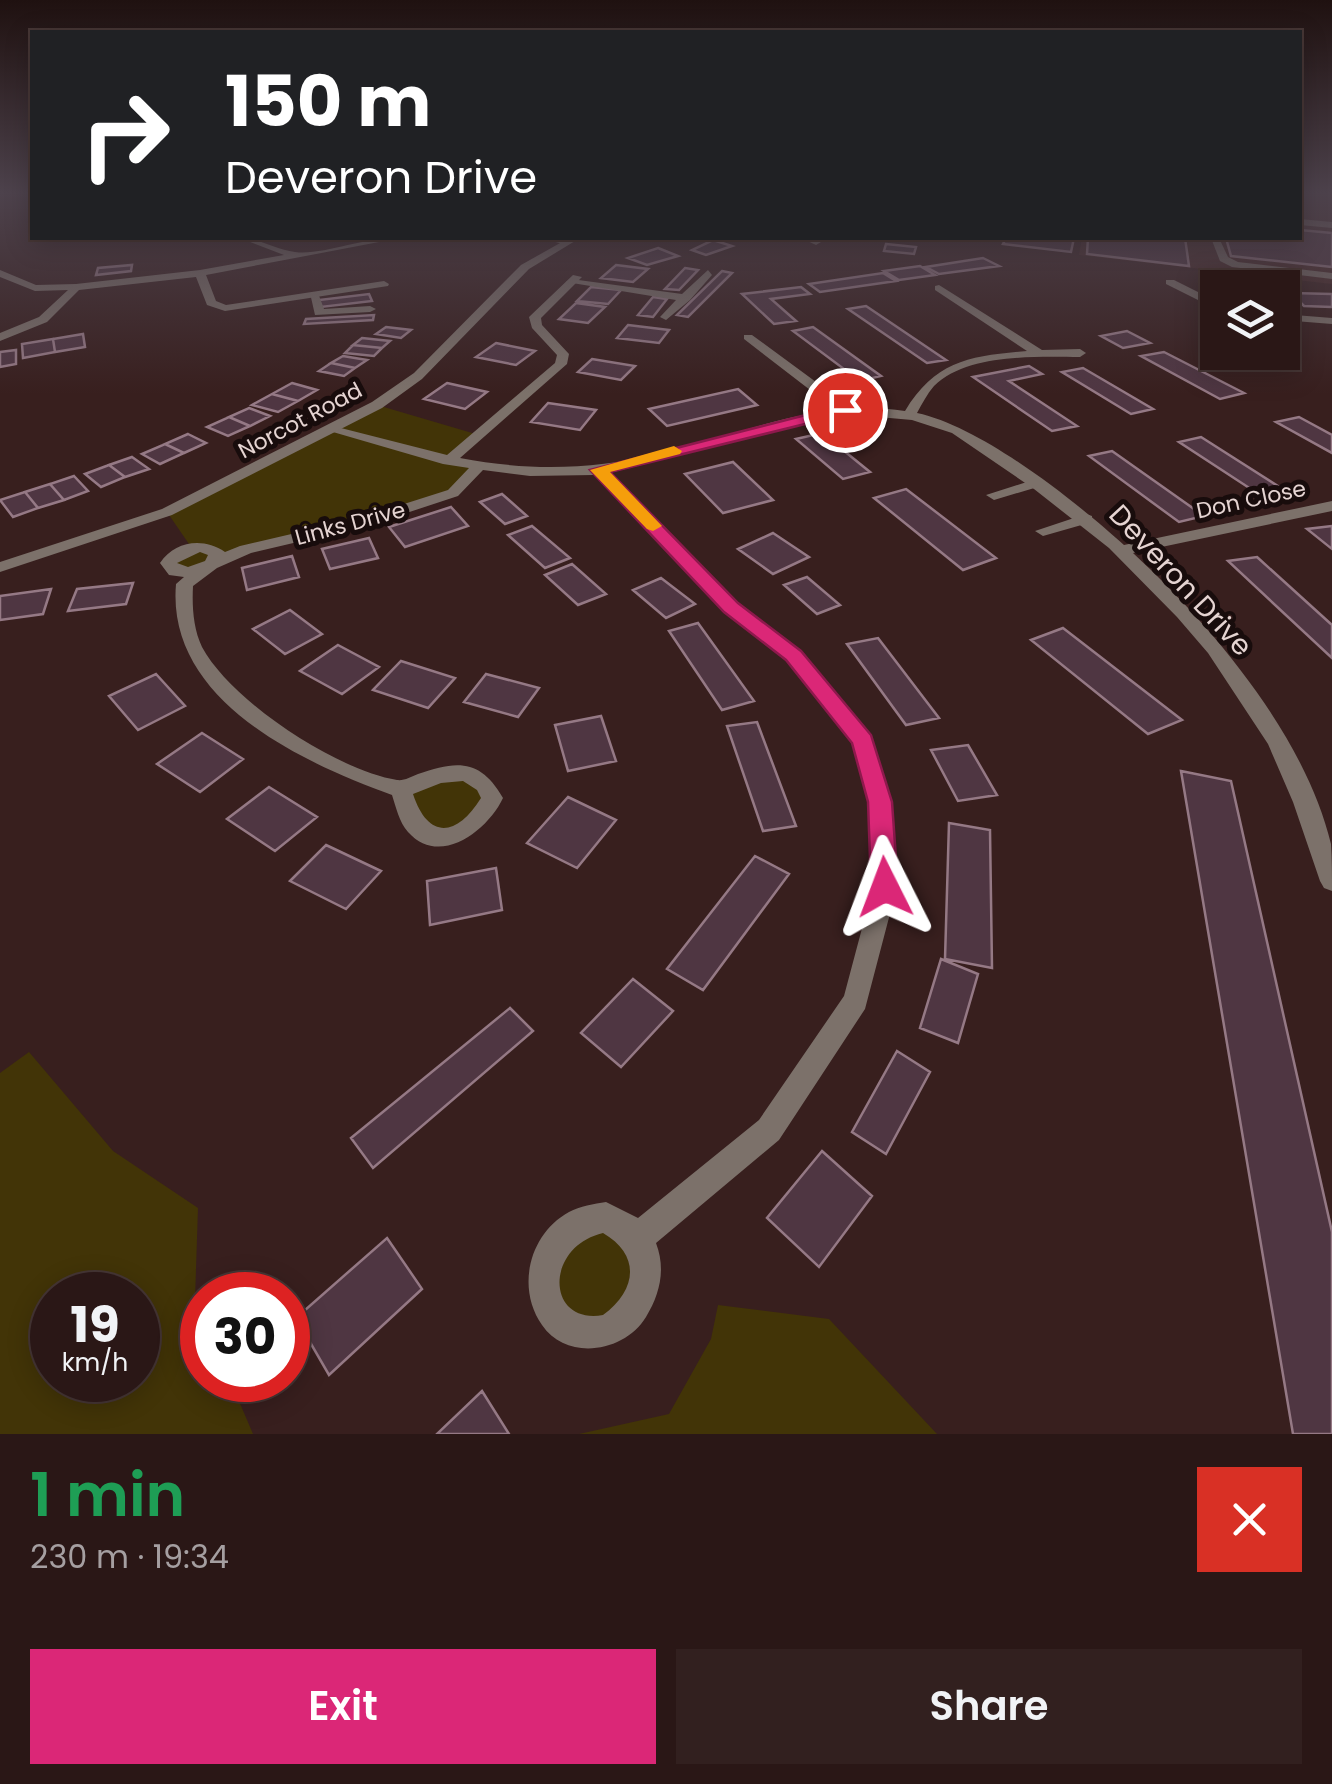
<!DOCTYPE html>
<meta charset="utf-8">
<style>
:root{--surface:#2a1716;--page:#32201f;--text:#f1f3f6;--muted:#a59fa1;--line:#463635;--accent:#db2777}
body{margin:0;font-family:Poppins,sans-serif;background:var(--page);color:var(--text);height:100vh;display:flex;flex-direction:column;font-size:38px;white-space:nowrap}
*{box-sizing:border-box;margin:0}
p{font-size:32px;color:var(--muted)}
.icon{flex:none;width:55px;height:55px;fill:none;stroke:currentColor;stroke-width:2;stroke-linecap:round;stroke-linejoin:round}
.map{position:relative;height:1434px;overflow:hidden}
.drawer{display:flex;flex-direction:column;background:var(--surface);flex:1}
.drawer>*{flex:none}
.hud{position:absolute;left:30px;top:30px;width:1272px;height:210px;border-radius:0px;box-shadow:0 5px 25px #0003,0 0 0 2px var(--line);background:#202124;color:#fff;overflow:hidden}
.buttons{position:absolute;left:1200px;top:270px;display:grid;gap:20px}
.buttons a{display:grid;place-items:center;width:100px;height:100px;border-radius:0px;background:var(--surface);box-shadow:0 5px 25px #0003,0 0 0 2px var(--line);font-size:50px}
.speed{position:absolute;left:30px;top:1272px;display:flex;gap:20px;font-size:50px;font-weight:700;text-align:center}
.speed>*{display:grid;place-content:center;width:130px;height:130px;border-radius:50%;background:var(--surface);box-shadow:0 5px 25px #0003,0 0 0 2px var(--line);line-height:1}
.speed small{font-size:25px;font-weight:400}
.speed .limit{border:15px solid #d22;background:#fff;color:#111}
.pin{position:absolute;display:grid;place-items:center;width:85px;height:85px;color:#fff;margin:-42px;border:5px solid #fff;border-radius:50%;box-shadow:0 2px 10px #0007}
.me{position:absolute;width:110px;margin:-55px;rotate:357deg;stroke-linejoin:round;filter:drop-shadow(0 0 8px #0008)}
.turn{display:flex;align-items:center;gap:35px;height:210px;padding:0 30px;font-size:45px}
.turn .icon{width:130px;height:130px;stroke-width:2.5}
.turn b{display:block;font-size:70px;line-height:85px}
.round{display:grid;place-items:center;flex:none;width:105px;height:105px;border-radius:0px;background:var(--page)}
.head{display:flex;align-items:center;justify-content:space-between;height:170px;padding:0 30px}
h1{font-size:60px;font-weight:600;line-height:75px;color:#1e9e55}
.action{display:flex;gap:20px;margin-top:auto;padding:20px 30px}
.action a{flex:1;height:115px;border-radius:0px;background:var(--accent);color:#fff;font-size:40px;font-weight:600;line-height:115px;text-align:center}
.action a+a{background:var(--page);color:var(--text)}
.map>svg:first-child{display:block}
</style>
<div class="map">
<svg width="1332" height="1434" viewBox="0 0 1332 1434">
<rect width="100%" height="100%" fill="#381f1e"/>
<path fill="#472826" d="M1300,194H1332V284L1079,255L1082,238H1300Z"/>
<path fill="#423407" fill-rule="evenodd" d="M377,405L479,435L449,460L479,466L453,493L364,522L246,549L190,572L168,563L191,547L167,512Z
M449,772L492,798L469,829L428,833L401,790Z
M29,1052L113,1151L198,1208L195,1299L202,1315V1380H230L253,1434H0V1073ZM138,1295V1380H52V1295Z
M585,1218L637,1239L621,1324L553,1314L546,1254Z
M718,1305L829,1319L937,1434H579L669,1414L711,1339Z"/>
<path fill="#4f3642" stroke="#957985" stroke-width="2.5" d="M1300,230L1332,233V267L1231,256L1226,238H1300Z
M1006,238H1074L1071,252L1003,244Z
M1088,238H1185L1189,266L1087,254Z
M713,240L732,246L706,255L692,250Z
M886,244L916,247L914,254L884,251Z
M658,248L678,256L647,265L628,258Z
M983,258L999,266L939,274L926,267Z
M132,265L131,271L96,275L98,268Z
M616,265L648,269L633,282L601,278Z
M920,266L935,275L899,280L884,271Z
M685,268L698,270L679,290L665,289Z
M722,271L732,273L688,317L677,315Z
M883,273L896,281L820,292L809,284Z
M591,287L621,290L608,304L577,301Z
M801,287L810,294L771,299L796,321L774,324L742,294Z
M1291,293L1332,294V307L1304,306Z
M369,294L372,301L321,307L319,300Z
M653,297L667,299L653,317L638,315Z
M576,303L605,307L588,323L559,319Z
M866,306L946,360L927,363L848,309Z
M374,315L373,320L304,324L306,319Z
M628,325L669,330L659,343L617,338Z
M386,327L411,330L401,338L376,334Z
M813,327L881,376L860,381L793,331Z
M1127,331L1150,343L1123,348L1101,336Z
M83,334L85,347L55,352L53,339Z
M362,338L390,341L382,348L353,345Z
M53,339L55,352L23,358L22,344Z
M496,343L535,351L516,365L476,357Z
M353,345L382,348L374,356L345,353Z
M16,350V364L0,367V352Z
M1164,352L1244,393L1220,399L1141,356Z
M1241,352H1272L1288,359L1268,364Z
M343,356L367,360L355,368L331,363Z
M592,359L635,366L621,380L578,372Z
M331,363L355,368L344,376L319,371Z
M1029,366L1042,374L1009,381L1077,426L1052,431L973,377Z
M1083,368L1153,409L1131,414L1062,372Z
M292,383L317,390L298,401L272,394Z
M447,383L487,392L465,409L424,399Z
M738,389L757,405L667,426L649,409Z
M272,394L298,401L278,412L252,405Z
M548,403L596,410L580,430L531,422Z
M249,408L270,416L250,426L229,417Z
M229,417L250,426L228,436L207,427Z
M1299,417L1332,435V453L1276,422Z
M822,433L870,472L843,479L796,439Z
M188,434L206,443L184,453L165,444Z
M1201,437L1284,490L1260,495L1179,442Z
M165,444L184,453L160,464L142,454Z
M1112,451L1204,516L1179,522L1089,456Z
M132,457L149,469L125,477L109,465Z
M733,462L773,500L723,513L685,474Z
M109,465L125,477L101,487L85,474Z
M74,476L88,491L64,500L50,484Z
M50,484L64,500L38,508L25,492Z
M906,489L996,558L963,570L874,498Z
M25,492L38,508L13,517L0,500Z
M502,494L527,516L505,524L480,502Z
M451,507L468,526L405,547L389,527Z
M532,526L570,558L545,568L508,535Z
M1332,526V549L1307,529Z
M773,533L809,557L773,574L738,549Z
M369,538L378,558L330,569L322,549Z
M292,556L299,577L247,590L242,568Z
M1257,557L1332,625V658L1228,561Z
M572,564L606,594L578,605L545,575Z
M807,577L840,605L817,614L784,585Z
M661,578L695,604L666,618L633,590Z
M133,583L126,604L68,611L77,589Z
M51,589L43,614L0,620V596Z
M290,610L322,634L285,654L253,629Z
M698,623L754,701L722,710L669,631Z
M1063,628L1182,720L1148,734L1031,640Z
M878,638L939,718L906,725L847,644Z
M338,645L379,667L342,694L300,671Z
M401,661L455,678L428,708L373,690Z
M156,674L185,706L138,730L109,696Z
M486,674L539,688L518,717L464,702Z
M601,716L616,761L568,771L555,725Z
M757,722L796,826L763,831L727,726Z
M202,733L243,759L200,792L157,764Z
M968,745L997,795L958,801L931,750Z
M1181,771L1231,781L1332,1232V1434H1293Z
M269,787L317,817L275,851L227,819Z
M568,797L616,820L577,868L527,843Z
M949,823L990,830L992,968L945,959Z
M326,845L381,871L346,909L290,881Z
M755,856L789,874L703,990L667,969Z
M496,868L502,910L430,925L427,881Z
M941,959L978,974L958,1043L920,1028Z
M633,979L673,1011L621,1067L581,1033Z
M510,1008L533,1031L373,1168L351,1138Z
M897,1051L930,1072L886,1154L852,1132Z
M822,1151L872,1196L819,1267L767,1218Z
M387,1238L422,1289L329,1375L296,1318Z
M482,1391L509,1434H437Z"/>
<g fill="none" stroke-linecap="round" stroke-linejoin="round">
<path fill="#7c716a" fill-rule="evenodd" d="M1300,219L1332,222V228L1300,225Z
M685,238H697L689,242Z
M1211,238H1219L1228,257L1238,262L1332,273V279L1232,267L1220,261Z
M708,270L712,275L690,300L666,320L660,317L676,300L566,282L571,279L682,294Z
M310,293H318L324,309L370,306L376,309L370,312L315,315Z
M744,335H752L850,407V413H840L744,339Z
M1036,479L1041,480V486L994,500L986,495Z
M1086,514L1092,516V522L1043,536L1035,531Z"/>
<path fill="#7c716a" fill-rule="evenodd" d="M240,238C260,238 275,250 295,252C322,256 367,236 400,238L206,275L216,301L226,305L384,281L389,284L388,286L225,311L207,305L196,277L79,290L47,322L0,341V333L39,317L68,290L35,291L0,277V270L36,285L76,284L200,270L284,255Z
M540,238H558L572,242L567,245Z
M801,238H813L821,242L816,245Z
M573,275L582,277L541,318L542,325L569,354L567,364L460,458C528,471 591,470 658,454C740,435 820,397 905,411C936,360 971,356 1027,351L935,290V286L939,285L1042,350L1080,349L1086,353L1080,357C1036,357 968,353 934,386C927,394 922,404 917,413C982,427 1074,500 1124,545L1332,501V511L1133,553C1213,627 1305,736 1331,844C1332,859 1332,876 1332,891L1324,888L1320,881L1293,802L1268,744L1208,653L1177,617L1109,548L1034,489L952,433L912,420L845,414L609,473L737,603L801,651L870,736L891,802L897,887L865,1009L779,1140L656,1243C666,1269 660,1294 646,1317C625,1352 567,1362 542,1325C516,1288 529,1234 569,1212C580,1206 594,1204 606,1202L638,1218L759,1120L844,996L873,887L869,802L853,743L787,659L725,611L594,475L530,476L483,470L458,496L370,525L251,553L217,568L193,586C192,606 193,628 202,647C231,701 336,770 397,780C404,781 411,777 418,774C457,760 481,759 503,798C488,830 440,868 408,832C399,822 396,807 392,795C301,762 166,700 176,584L184,577L169,575L160,563C175,541 203,537 225,552L240,546L360,518L448,490L469,468L443,464L326,430L333,426L447,455L555,363L557,355L532,328L529,317ZM200,552L208,555L205,561L188,567L177,563ZM463,781L477,790L481,798C457,837 428,840 413,794L441,783ZM603,1233C641,1255 637,1290 603,1315C546,1325 544,1247 603,1233Z
M1166,280H1174L1218,302V310L1166,284Z
M1282,314L1332,318V324L1282,320Z"/>
<path fill="#7c716a" fill-rule="evenodd" d="M569,238H580L529,269L422,379L382,408L172,515L0,572V562L162,509L372,402L414,373L521,265Z"/>
</g>
<linearGradient id="sky" x2="0" y2="1"><stop stop-color="#1f1110"/><stop offset="0.49" stop-color="#4d424c"/><stop offset="1" stop-color="#4d424c" stop-opacity="0"/></linearGradient>
<rect width="1332" height="394" fill="url(#sky)"/>
<path fill="#db2777" stroke="#8e194d" stroke-width="2.5" d="M845,405L850,406V413L610,472L738,603L801,651L871,735L892,802L898,887L894,895L885,898L875,895L871,887L868,802L852,743L786,660L724,612L590,470Z"/>
<path fill="#f59e0b" d="M674,446L682,451L680,454L610,472L662,526L653,531L647,529L590,470Z"/>
<g text-anchor="middle" stroke-width="10" stroke-linejoin="round" paint-order="stroke">
<g font-size="22" fill="#e5d4d2" stroke="#180c0c">
<text transform="translate(300 420) rotate(-28)" y="8">Norcot Road</text>
<text transform="translate(1251 499) rotate(-12)" y="8">Don Close</text>
<text transform="translate(350 523) rotate(-15)" y="8">Links Drive</text>
</g>
<g font-size="28" fill="#e5d4d2" stroke="#180c0c">
<text transform="translate(1181 580) rotate(47)" y="10">Deveron Drive</text>
</g>
</g>
</svg>
<div class="buttons">
<a><svg class="icon" aria-label="layers" viewBox="0 0 24 24"><path d="M12 4l9 5-9 5-9-5zM3 14l9 5 9-5"/></svg></a>
</div>
<div class="speed"><div>19<small>km/h</small></div><div class="limit">30</div></div>
<div class="pin" style="left:845px;top:410px;background:#d93025"><svg class="icon" aria-label="arrive" viewBox="0 0 24 24"><path d="M6 21V4h12l-3 4 3 4H6"/></svg></div>
<svg class="me" style="left:885px;top:887px" viewBox="-20 -20 40 40"><path d="M0-17L14 15 0 8-14 15z" fill="#db2777" stroke="#fff" stroke-width="4"/></svg>
<div class="hud">
<div class="turn"><svg class="icon" aria-label="right" viewBox="0 0 24 24"><path d="M7 20v-9h11M14 6l5 5-5 5"/></svg><div><b>150 m</b>Deveron Drive</div></div>
</div>
</div>
<section class="drawer">
<div class="head"><div><h1>1 min</h1><p>230 m · 19:34</p></div><a class="round" style="background:#d93025;color:#fff"><svg class="icon" aria-label="close" viewBox="0 0 24 24"><path d="M6 6l12 12M18 6L6 18"/></svg></a></div>
<div class="action"><a>Exit</a><a>Share</a></div>
</section>
